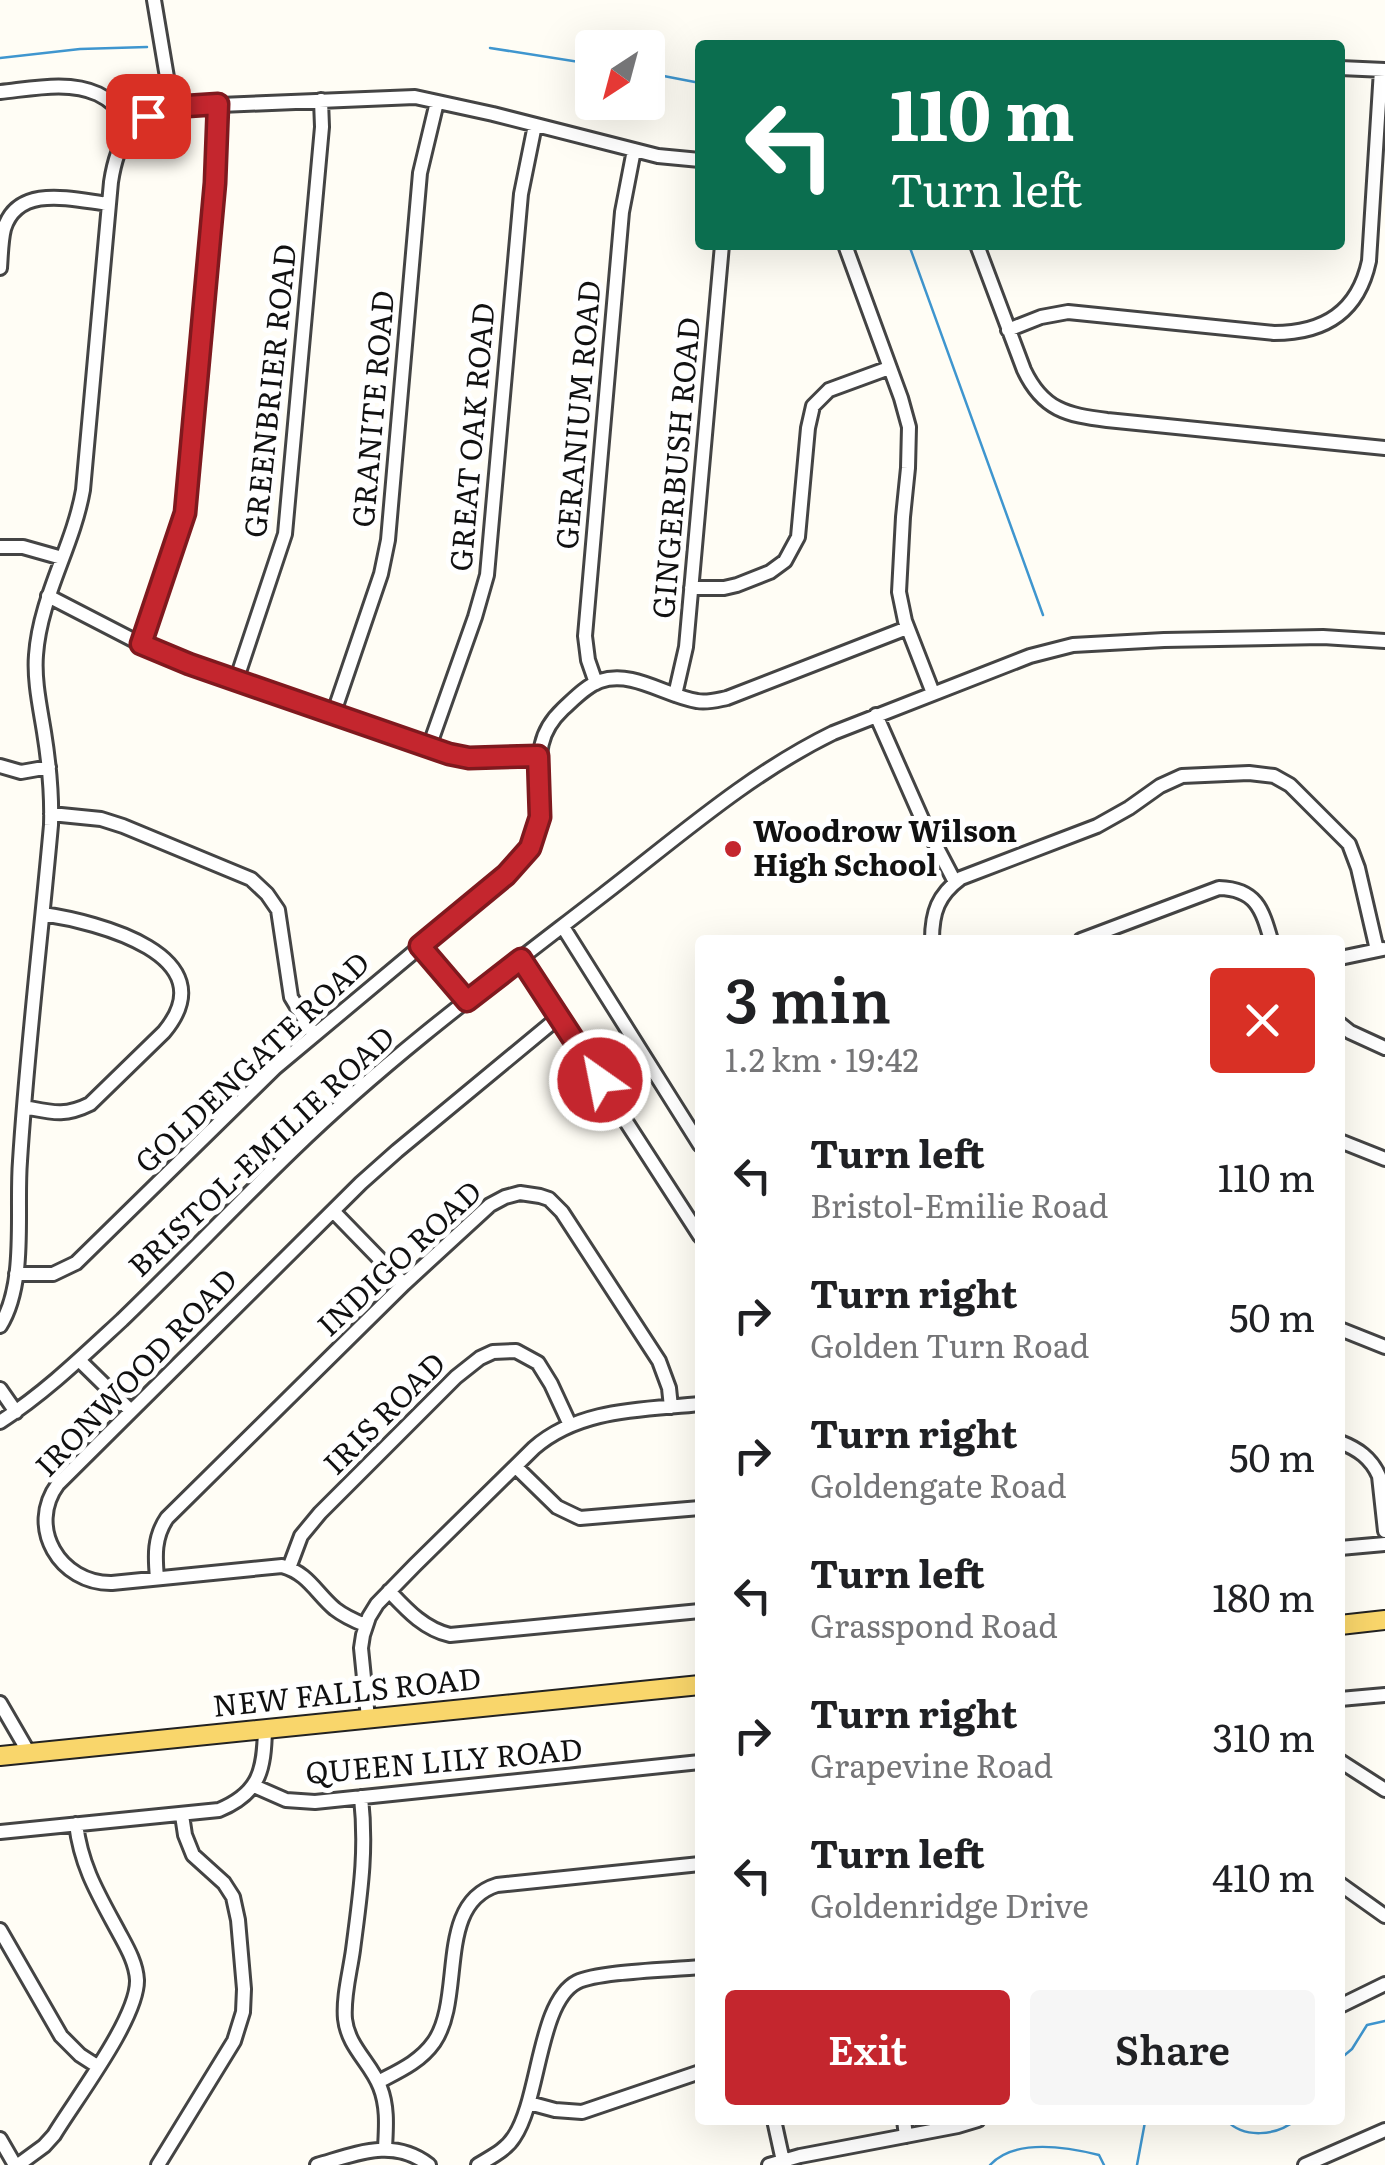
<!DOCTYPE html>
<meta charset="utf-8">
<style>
:root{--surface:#fff;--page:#f6f6f6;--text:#202124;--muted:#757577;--accent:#c4262e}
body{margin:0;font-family:Literata,serif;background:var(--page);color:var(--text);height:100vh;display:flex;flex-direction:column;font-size:38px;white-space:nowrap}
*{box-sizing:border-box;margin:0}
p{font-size:32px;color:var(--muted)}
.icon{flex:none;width:55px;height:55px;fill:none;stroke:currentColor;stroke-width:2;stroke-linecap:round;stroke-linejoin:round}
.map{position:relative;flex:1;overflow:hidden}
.side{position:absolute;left:695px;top:935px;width:650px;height:1190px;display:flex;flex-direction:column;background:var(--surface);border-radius:10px;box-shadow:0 10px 40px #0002}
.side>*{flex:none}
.top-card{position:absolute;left:695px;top:40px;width:650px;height:210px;border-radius:10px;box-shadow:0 10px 40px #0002;background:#0b6e4f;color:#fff;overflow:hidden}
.needle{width:65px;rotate:216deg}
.buttons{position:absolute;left:575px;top:30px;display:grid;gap:20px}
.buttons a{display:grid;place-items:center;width:90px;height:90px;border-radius:10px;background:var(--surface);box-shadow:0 10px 40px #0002;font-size:50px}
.pin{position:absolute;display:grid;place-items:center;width:85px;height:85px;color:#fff;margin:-42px;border-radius:20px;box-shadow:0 5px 15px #0006}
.me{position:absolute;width:110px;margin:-55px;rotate:327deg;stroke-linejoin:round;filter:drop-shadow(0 0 8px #0008)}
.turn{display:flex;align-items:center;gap:35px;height:210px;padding:0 30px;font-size:45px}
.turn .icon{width:130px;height:130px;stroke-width:2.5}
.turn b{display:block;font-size:70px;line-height:85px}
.round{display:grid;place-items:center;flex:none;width:105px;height:105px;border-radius:10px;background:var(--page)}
.headline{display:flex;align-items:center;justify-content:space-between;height:170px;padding:0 30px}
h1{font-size:60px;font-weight:600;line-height:75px}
.primary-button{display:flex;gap:20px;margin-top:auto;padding:20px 30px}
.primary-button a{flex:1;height:115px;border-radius:10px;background:var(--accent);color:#fff;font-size:40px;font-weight:600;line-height:115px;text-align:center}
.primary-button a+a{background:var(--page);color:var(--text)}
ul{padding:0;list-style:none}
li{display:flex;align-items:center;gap:30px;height:140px;padding:0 30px}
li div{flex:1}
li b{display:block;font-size:38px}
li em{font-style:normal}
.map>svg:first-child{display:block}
</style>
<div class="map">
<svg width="1385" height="2165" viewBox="0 0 1385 2165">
<rect width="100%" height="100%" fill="#fffdf5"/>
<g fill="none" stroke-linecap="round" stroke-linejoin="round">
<path stroke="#3f96cf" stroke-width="2.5" d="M490,48L592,64
M0,58L80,49L147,47
M648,73L700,83
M909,245L1043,615
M1340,2059L1352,2049L1367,2025L1385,2021
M1226,2120C1244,2139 1276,2136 1296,2120
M990,2165C1015,2138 1067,2147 1099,2155L1104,2165
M1137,2165L1145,2122L1148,2120"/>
<defs>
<path id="minor" d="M154,0L172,107
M1340,68L1385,70
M0,92C30,89 69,80 98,94C113,101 123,114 135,126
M845,245L901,398L909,427L908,468L903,517L899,592L905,621L933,693
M977,245L1024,370C1043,410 1067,415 1107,420L1385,448
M0,268C1,255 1,241 4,229C18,183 74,200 109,204
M1008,330L1041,317L1068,312L1274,333C1324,333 1358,312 1369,261L1381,70
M0,547H23L62,558
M691,588H724L737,585L770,572L785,561L798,537L808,428L813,406L829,390L889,368
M48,596L141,644L189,664L449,754L469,758L538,756
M141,644L185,513L215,183L218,104
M236,681L285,534L322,127L321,100
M596,683L588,660L585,636L622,212L634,150
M675,695L686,647L722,245
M333,715L381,574L388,540L420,173L437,102
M876,715L922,819L955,882
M429,747L475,617L487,575L521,194L535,125
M0,766L21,772L49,767
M51,814L101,819L123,826L251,879L267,894L278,910L291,997L314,1035
M563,927L700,1145
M932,940C932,912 938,895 961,878L1097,826L1129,808L1160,786L1182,776L1249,773L1274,776L1290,785L1349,844L1358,868L1377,950
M1081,940L1219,888C1256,889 1262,909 1271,940
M421,945L467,1001
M1340,958L1383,949
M521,959L700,1236
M1340,1024L1350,1032L1385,1048
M24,1107C51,1112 64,1117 90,1104L164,1032C228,955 97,922 43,914
M1340,1141L1385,1159
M333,1211L404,1284
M16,1274H53L76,1263L275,1068L506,875C522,859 538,842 541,817C546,775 526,744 563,709C574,699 586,686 600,681C633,670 665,696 697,701C707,703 717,700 727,698L907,628
M0,1326C27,1283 16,1211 20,1161C27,1049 41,937 51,825C52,793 49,763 44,732C40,707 34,680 36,655C40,597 73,547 83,490L111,182C117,142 131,117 172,107L415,97L493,114L658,156L700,160
M1340,1329L1385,1347
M79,1360L131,1411
M0,1389L16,1412
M0,1422C45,1393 83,1356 122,1320C180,1264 236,1205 294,1149C390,1056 498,976 604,894C678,837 749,774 833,733L1030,656L1073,645L1164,640L1323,637L1385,641
M1340,1442C1358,1449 1371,1458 1379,1476L1385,1531
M516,1467L557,1507L580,1518L700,1508
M1340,1548L1385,1544
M289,1568L301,1536L320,1513L456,1377L480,1358L493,1352L516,1351L538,1363L551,1384L570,1425
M157,1578C155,1556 154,1537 167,1518L404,1284L490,1205L505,1197L520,1193L540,1196L549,1199L562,1212L659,1361L669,1388L671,1407
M389,1591C407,1610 424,1629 450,1635L700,1611
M365,1625C355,1621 344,1616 335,1609C316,1593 308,1573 282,1566L112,1583C60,1584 26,1527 58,1484L361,1183L397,1151L559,1017
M1340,1699L1385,1695
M0,1703L29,1753
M368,1718L361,1648L363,1635L369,1617L377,1604L415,1565L534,1448C580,1408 643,1410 700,1404
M1340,1761L1385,1790
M254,1786L286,1800L315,1802L700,1762
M361,1797C367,1853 360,1895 353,1950C350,1972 343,1997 345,2019C348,2047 371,2063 380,2087C388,2107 386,2128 385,2148
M0,1832L219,1810C260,1793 264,1770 265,1729
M1340,1884L1385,1916
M0,1930L61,2036L80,2055L97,2066
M1340,2006L1385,1984
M378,2082C399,2071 420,2062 434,2042C465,1997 435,1904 497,1885L700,1864
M529,2103L555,2110L582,2112L700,2072
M774,2120L783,2161
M904,2120L906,2136
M0,2139L15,2165
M18,2165L44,2146L54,2135C75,2100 138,2018 137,1980C136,1962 126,1946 118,1931C98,1894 81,1866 76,1824
M158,2165L234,2041L243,2012L244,1989L238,1920L233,1897L224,1883L193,1855L185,1835L182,1815
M317,2165C356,2154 393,2137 429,2165
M478,2165C491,2157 506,2150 514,2137C540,2099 538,2002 577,1982C599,1971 672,1970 700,1967
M769,2165L800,2156L958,2126L978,2120
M1305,2165L1385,2130"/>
<path id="major" d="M1340,1625L1385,1620
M0,1756L700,1685"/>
</defs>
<use href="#minor" stroke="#444" stroke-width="18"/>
<use href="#major" stroke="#222" stroke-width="22"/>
<use href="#minor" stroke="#fff" stroke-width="12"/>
<use href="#major" stroke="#f9d66b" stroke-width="18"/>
</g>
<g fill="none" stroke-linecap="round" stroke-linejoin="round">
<defs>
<path id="route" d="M148,116L172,107L218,104L215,183L185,513L141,644L189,664L449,754L469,758L538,756L540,817L530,848L506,875L420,946L467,1001L521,959L600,1080"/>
</defs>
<use href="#route" stroke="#7f191e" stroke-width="25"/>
<use href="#route" stroke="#c4262e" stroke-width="18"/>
</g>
<circle fill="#c4262e" stroke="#fff" stroke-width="4" cx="733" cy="849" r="10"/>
<g text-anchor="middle" stroke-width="10" stroke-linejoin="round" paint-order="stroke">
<g font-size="30" fill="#111" stroke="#fff">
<text transform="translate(271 391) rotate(-84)" y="10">GREENBRIER ROAD</text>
<text transform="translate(374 409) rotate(-85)" y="10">GRANITE ROAD</text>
<text transform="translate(579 415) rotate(-85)" y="10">GERANIUM ROAD</text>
<text transform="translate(473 437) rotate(-85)" y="10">GREAT OAK ROAD</text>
<text transform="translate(677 468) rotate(-85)" y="10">GINGERBUSH ROAD</text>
<text transform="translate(253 1063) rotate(-43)" y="10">GOLDENGATE ROAD</text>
<text transform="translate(262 1152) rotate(-43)" y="10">BRISTOL-EMILIE ROAD</text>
<text transform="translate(400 1259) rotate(-43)" y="10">INDIGO ROAD</text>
<text transform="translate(137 1373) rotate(-46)" y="10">IRONWOOD ROAD</text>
<text transform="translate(385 1414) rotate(-45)" y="10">IRIS ROAD</text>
<text transform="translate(347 1693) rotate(-6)" y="10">NEW FALLS ROAD</text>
<text transform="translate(444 1762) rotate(-5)" y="10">QUEEN LILY ROAD</text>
</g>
<g font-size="30" font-weight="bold" fill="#111" stroke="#fff" text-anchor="start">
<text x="753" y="842">Woodrow Wilson<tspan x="753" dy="34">High School</tspan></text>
</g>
</g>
</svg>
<div class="buttons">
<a><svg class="needle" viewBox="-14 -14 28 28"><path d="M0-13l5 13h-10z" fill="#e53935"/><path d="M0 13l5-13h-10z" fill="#757577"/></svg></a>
</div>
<div class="pin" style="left:148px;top:116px;background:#d93025"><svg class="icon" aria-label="arrive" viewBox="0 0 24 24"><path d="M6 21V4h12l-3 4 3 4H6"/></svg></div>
<svg class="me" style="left:600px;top:1080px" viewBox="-20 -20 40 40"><circle r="17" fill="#c4262e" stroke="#fff" stroke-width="3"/><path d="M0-11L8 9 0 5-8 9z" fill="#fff"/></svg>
<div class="top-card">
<div class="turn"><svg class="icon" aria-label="left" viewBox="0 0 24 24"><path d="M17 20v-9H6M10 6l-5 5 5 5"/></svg><div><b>110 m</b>Turn left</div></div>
</div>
<section class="side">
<div class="headline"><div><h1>3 min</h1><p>1.2 km · 19:42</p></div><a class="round" style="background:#d93025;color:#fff"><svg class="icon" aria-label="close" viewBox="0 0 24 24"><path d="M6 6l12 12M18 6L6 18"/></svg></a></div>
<ul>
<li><svg class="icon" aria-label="left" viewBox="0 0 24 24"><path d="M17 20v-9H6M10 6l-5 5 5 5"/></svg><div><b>Turn left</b><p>Bristol-Emilie Road</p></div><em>110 m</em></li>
<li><svg class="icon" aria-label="right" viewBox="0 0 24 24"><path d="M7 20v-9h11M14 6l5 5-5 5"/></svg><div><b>Turn right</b><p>Golden Turn Road</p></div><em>50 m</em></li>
<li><svg class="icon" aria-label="right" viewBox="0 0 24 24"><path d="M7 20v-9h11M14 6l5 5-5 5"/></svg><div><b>Turn right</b><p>Goldengate Road</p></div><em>50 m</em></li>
<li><svg class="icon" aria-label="left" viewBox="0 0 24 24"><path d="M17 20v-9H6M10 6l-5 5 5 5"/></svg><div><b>Turn left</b><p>Grasspond Road</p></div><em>180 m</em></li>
<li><svg class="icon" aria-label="right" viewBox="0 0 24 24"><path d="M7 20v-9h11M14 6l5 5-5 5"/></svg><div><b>Turn right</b><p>Grapevine Road</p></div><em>310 m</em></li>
<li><svg class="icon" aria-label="left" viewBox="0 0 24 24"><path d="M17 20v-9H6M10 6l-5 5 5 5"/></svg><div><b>Turn left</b><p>Goldenridge Drive</p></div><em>410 m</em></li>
</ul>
<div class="primary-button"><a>Exit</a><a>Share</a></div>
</section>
</div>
